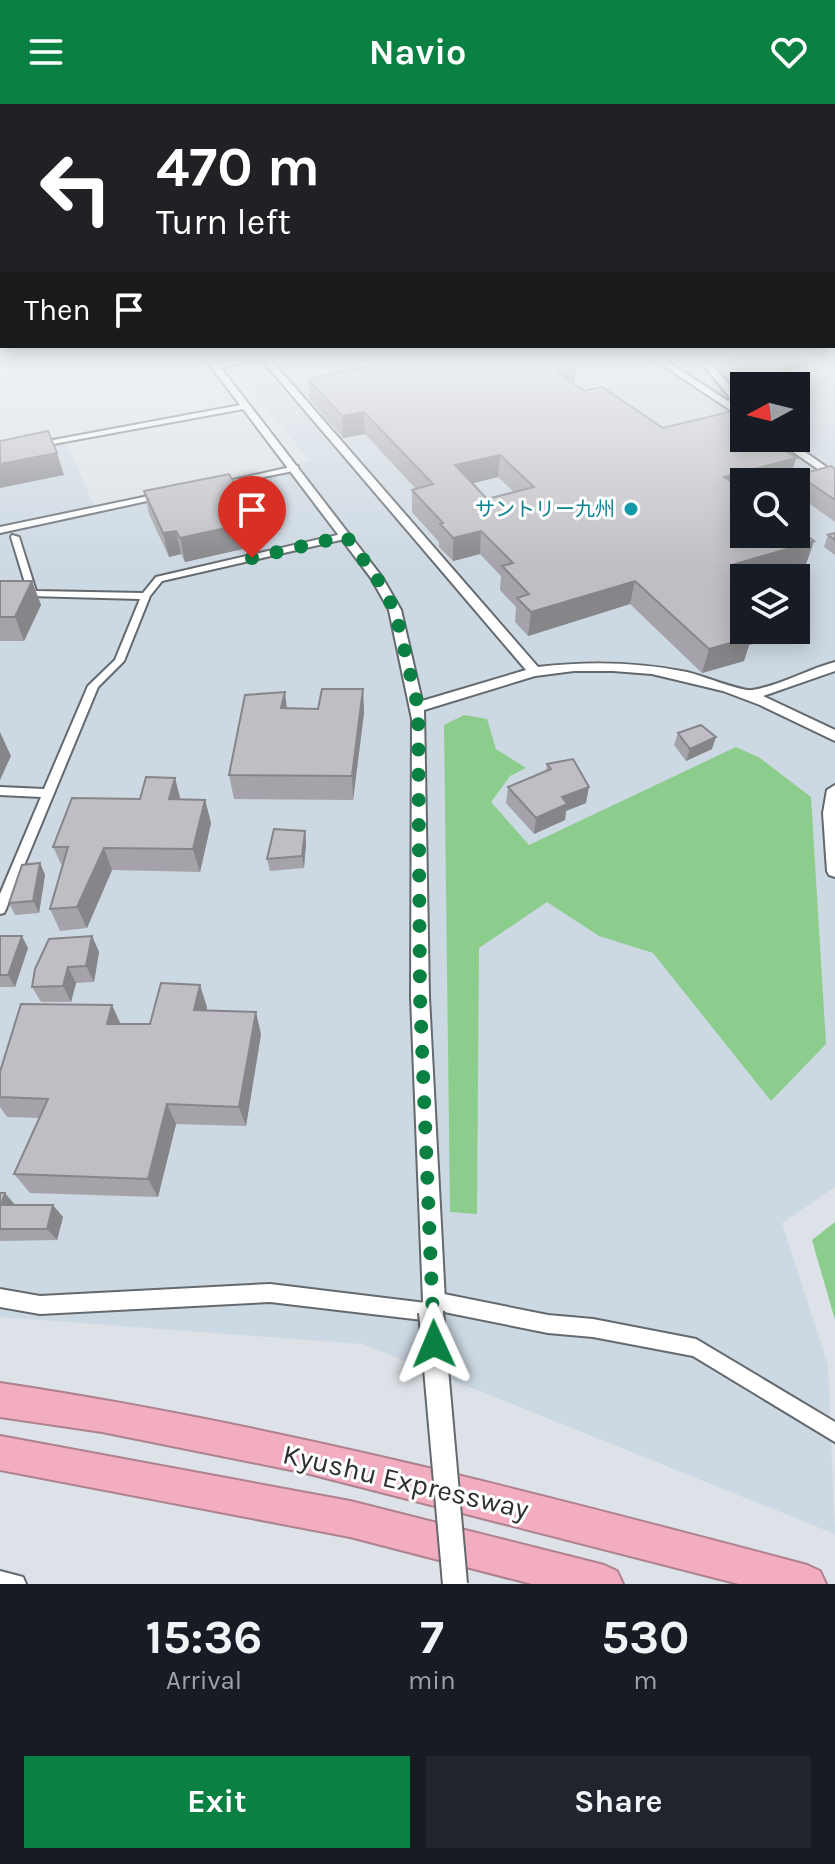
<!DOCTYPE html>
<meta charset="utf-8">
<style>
:root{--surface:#171b24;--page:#20242c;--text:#f1f3f6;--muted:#9ea1a6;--accent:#0b8043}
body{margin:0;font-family:Karla,"Noto Sans JP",sans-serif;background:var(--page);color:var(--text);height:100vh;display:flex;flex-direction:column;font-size:30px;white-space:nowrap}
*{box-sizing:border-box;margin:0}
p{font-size:26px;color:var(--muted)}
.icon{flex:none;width:44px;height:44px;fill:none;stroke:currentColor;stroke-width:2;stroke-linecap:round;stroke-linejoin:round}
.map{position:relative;height:1480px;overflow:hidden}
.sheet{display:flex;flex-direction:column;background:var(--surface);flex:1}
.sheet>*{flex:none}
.hud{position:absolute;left:0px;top:0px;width:836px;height:244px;box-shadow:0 4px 20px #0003;background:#202124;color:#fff;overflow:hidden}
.needle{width:52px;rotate:263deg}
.buttons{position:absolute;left:730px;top:268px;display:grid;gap:16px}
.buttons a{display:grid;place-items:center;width:80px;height:80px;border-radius:0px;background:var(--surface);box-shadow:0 4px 20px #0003;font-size:40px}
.pin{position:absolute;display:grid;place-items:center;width:68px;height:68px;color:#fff;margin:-82px -34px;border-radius:50% 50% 50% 0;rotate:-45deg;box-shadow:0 0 8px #0007}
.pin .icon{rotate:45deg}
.me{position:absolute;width:88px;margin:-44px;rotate:359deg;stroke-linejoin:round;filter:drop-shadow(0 0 6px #0008)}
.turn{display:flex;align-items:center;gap:28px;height:168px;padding:0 24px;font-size:36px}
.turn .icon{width:104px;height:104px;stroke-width:2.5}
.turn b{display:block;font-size:56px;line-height:68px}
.then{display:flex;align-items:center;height:76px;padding:0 24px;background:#0003;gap:16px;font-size:30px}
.eta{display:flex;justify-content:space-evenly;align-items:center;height:136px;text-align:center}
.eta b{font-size:48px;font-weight:700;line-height:56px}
.action{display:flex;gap:16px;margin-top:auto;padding:16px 24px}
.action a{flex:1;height:92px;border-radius:0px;background:var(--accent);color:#fff;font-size:32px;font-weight:700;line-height:92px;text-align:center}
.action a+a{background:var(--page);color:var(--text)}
header{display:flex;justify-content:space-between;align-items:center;height:104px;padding:0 24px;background:var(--accent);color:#fff;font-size:36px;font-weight:700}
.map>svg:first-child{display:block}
</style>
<header><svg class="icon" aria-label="menu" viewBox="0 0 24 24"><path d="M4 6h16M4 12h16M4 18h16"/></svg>Navio<svg class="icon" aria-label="heart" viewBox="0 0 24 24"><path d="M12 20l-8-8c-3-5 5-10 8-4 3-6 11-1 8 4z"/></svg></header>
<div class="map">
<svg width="835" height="1480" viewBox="0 0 835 1480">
<rect width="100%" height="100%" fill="#dce2e7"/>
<path fill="#ccd8e2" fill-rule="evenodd" d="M226,256H835V1083L782,1119L828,1261L835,1430L363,1240L0,1213V353L67,339L94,402L310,357ZM744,282H796V334H744ZM744,378H796V430H744ZM744,474H796V526H744Z"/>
<path fill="#8ccd8d" d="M464,611L487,615L496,645L526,664L510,672L491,698L529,741L736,643L760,654L811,693L826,940L771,997L653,849L599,832L547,798L479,844L477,1110L450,1108L444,621Z
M835,1118V1216L812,1136Z"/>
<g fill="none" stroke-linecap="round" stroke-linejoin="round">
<defs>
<path id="minor" d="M246,300L250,302L249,304L37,343L33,341L37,339Z
M295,362H298V366L219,382L215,380Z
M158,390L162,392L161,394L0,429V423Z
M346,429L349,430V434L162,477L150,492L124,557L98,583L6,805L4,809L0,810V790L41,693L0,691V683L44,685L88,582L115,556L140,495L29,492L11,433L12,431L19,433L36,487L143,489L156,473Z
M270,1180L426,1199L428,1191L434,1188L548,1211L593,1215L696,1235L835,1318V1338L693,1252L593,1233L548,1229L439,1207L437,1214L431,1217L270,1198L40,1210L0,1203V1185L40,1192Z
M0,1467L23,1473L26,1480H0Z"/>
<path id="tertiary" d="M206,256H215L217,259L252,256L221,264L382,473L401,506L422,597L526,566L262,256H271L538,563C589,557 637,558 687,568C701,571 742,588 752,586C780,582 808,565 835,558V567L763,592L835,626V637L760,601L723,587L652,570L613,567H574L535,572L424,606L429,893L445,1197L439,1216L431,1219L423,1216L420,1208L423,1197L411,893L412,615L389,506L371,474Z
M655,256H665L728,297L732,296L699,256H708L743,297L734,301L744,308V315Z
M773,334H785L835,369V377Z
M835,681V773L829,771L827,767L823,709L827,686Z"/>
<path id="motorway" d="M0,1279C274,1320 540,1390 807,1461L820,1467L826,1480H739L306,1369L102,1328L0,1313Z
M0,1332L350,1397L604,1461L617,1467L623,1480H532L350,1433L0,1366Z"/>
</defs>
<use href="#minor" stroke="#64696e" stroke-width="4"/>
<use href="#tertiary" stroke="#64696e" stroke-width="4"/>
<use href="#motorway" stroke="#ae818e" stroke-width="4"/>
<use href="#minor" fill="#fff" fill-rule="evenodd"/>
<use href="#tertiary" fill="#fff" fill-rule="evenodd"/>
<use href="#motorway" fill="#f3adc0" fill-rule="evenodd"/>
<defs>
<path id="tertiary-bridge" d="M431,1208L455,1480"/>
</defs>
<use href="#tertiary-bridge" stroke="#64696e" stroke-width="28" stroke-linecap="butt"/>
<use href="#tertiary-bridge" stroke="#fff" stroke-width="24"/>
</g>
<path fill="#a5a3a9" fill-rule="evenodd" d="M764,256H819L818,259L783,267Z
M308,275L574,280L584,287L663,324L796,354L789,376L782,378H744V430L814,437L806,460L760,474H744V526H782L780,531L749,541L744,557L702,569L630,500L528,532L515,518L516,503L500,486L501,472L480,450L453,457L439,443V438L412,408V386L416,385L365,330L343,334L310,296ZM498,373L514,388L487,395L473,379Z
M835,365V418L796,390V378L798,371Z
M144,387L257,417L261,441L185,458L181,450L169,453L149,410Z
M835,429V451L824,443L828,431Z
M0,477H32L41,501L24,537H0Z
M363,585L364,609L353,696L234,695L229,671L318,605Z
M678,629L712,645L686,657L674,641Z
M547,660L586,699L566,707L565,716L534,730L506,699L508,683L546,667Z
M180,696H205L211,719L200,768L112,766L87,824L60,827L50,805L62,762L53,743Z
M305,727L306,739L304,764L270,767L267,755Z
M40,759L45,771L39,809L15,811L9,799Z
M0,832L28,844L15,883H0Z
M92,832L99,848L94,878L76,879L71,898H41L32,883Z
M207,903L206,907L261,930L246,1022L176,1020L158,1093L30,1089L14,1070L39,1014L7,1013L0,1003V968L120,920H150Z
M0,1089L15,1101L63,1113L57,1136L0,1137Z"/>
<path fill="#868589" d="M786,256H819L818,259L783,267Z
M576,263L574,284L557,268Z
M364,308L365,330L343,334L342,312Z
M57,349L64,371L0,384V360Z
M500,351L498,373L454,384L455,361Z
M796,354L789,376L782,378H744V388L724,373Z
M257,417L261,441L185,458L180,434Z
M176,427L181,450L169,453L163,429Z
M481,427L480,450L453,457V434Z
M814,437L806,460L760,474H744L732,461Z
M32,477L41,501L24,537L15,513Z
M635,477L630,500L528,532L531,508Z
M744,521V526H782L780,531L749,541L744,557L702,569L709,545L741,522Z
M363,585L364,609L353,696L352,672Z
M285,588L288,612L281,604Z
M0,628L11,652L0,676Z
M716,633L712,645L686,657L690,645Z
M175,674L181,697L169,695Z
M589,683L586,699L566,707L565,716L534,730L536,714L562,693Z
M205,696L211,719L200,768L193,745Z
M305,727L306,739L304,764L302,752Z
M104,744L112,766L87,824L77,803Z
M40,759L45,771L39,809L33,797Z
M22,832L28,844L15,883L8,871Z
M92,832L99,848L94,878L86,862Z
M68,863L76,879L71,898L63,882Z
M200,881L207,903L202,928L194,906Z
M112,901L122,923L107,920Z
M256,908L261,930L246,1022L239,1003Z
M167,1000L176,1020L158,1093L148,1075Z
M5,1089L16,1102L1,1101Z
M53,1101L63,1113L57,1136L47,1125Z"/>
<path fill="#c0bec4" stroke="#868589" stroke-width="2" fill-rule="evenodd" d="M398,256H566L576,263L557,268L584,287L602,283L663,324L729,308L744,318V334H767L796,354L724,373L744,387V430H796V424L814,437L732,461L748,474H744V521L741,522L752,533L709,545L635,477L531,508L517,494L529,490L502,462L513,459L481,427L453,434L440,420L443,419L412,386L433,380L364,308L342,312L308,275ZM500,351L534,383L487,395L455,361Z
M48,327L57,349L0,360V337Z
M831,362L835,365V396L798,371Z
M229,370L257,417L180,434L176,427L163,429L144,387Z
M835,429V436L828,431Z
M0,477H32L15,513H0Z
M322,585H363L352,672L229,671L245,591L285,588L281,604L318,605Z
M701,621L716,633L690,645L678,629Z
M573,655L589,683L562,693L567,700L536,714L508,683L551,665L547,660Z
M146,673L175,674L169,695L205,696L193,745L104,744L77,803L50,805L68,743H53L72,694L140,695Z
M274,725L305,727L302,752L267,755Z
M40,759L33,797L9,799L22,761Z
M0,832H22L8,871H0Z
M92,832L86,862L68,863L63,882L32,883L35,865L49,835Z
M161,879L200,881L194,906L256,908L239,1003L167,1000L148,1075L14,1070L48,995L0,993V968L21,900L112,901L107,920H150Z
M0,1089H5L1,1101H53L47,1125H0Z"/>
<linearGradient id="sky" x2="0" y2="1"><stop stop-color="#66b2e9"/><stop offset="0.55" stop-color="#eff2f4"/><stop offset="1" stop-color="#eff2f4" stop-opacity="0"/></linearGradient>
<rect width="835" height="463" fill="url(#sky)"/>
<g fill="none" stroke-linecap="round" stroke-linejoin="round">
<path stroke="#0b8043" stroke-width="14" stroke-dasharray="0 25.2" d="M252,454L346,432L376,473L395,506L418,603L420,893L434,1240"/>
</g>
<circle fill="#0f9aa8" stroke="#fff" stroke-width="3" cx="631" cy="405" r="8"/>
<g text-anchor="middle" stroke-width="6" stroke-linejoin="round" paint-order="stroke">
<g font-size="20" fill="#0d838f" stroke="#fff" text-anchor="end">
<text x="615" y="412">サントリー九州</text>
</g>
<g font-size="28" fill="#2d2f31" stroke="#fff">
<text transform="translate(406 1377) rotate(13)" y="10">Kyushu Expressway</text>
</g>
</g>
</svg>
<div class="buttons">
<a><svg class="needle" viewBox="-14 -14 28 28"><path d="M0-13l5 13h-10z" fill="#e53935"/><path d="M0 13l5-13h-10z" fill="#9ea1a6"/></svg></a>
<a><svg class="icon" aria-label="search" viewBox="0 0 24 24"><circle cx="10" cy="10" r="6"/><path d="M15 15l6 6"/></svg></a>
<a><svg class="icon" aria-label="layers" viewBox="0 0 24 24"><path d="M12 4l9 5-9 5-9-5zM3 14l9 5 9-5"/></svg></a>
</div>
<div class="pin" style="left:252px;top:454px;background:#d93025"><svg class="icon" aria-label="arrive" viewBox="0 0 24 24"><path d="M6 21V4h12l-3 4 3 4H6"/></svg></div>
<svg class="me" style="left:434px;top:1240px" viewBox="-20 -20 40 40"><path d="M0-17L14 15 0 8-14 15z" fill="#0b8043" stroke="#fff" stroke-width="4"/></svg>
<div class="hud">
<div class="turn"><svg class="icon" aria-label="left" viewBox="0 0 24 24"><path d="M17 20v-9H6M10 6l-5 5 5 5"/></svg><div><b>470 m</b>Turn left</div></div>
<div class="then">Then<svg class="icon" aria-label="arrive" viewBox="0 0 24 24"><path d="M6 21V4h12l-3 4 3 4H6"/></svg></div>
</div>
</div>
<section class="sheet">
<div class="eta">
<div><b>15:36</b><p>Arrival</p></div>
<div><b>7</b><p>min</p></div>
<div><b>530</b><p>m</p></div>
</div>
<div class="action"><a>Exit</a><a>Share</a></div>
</section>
